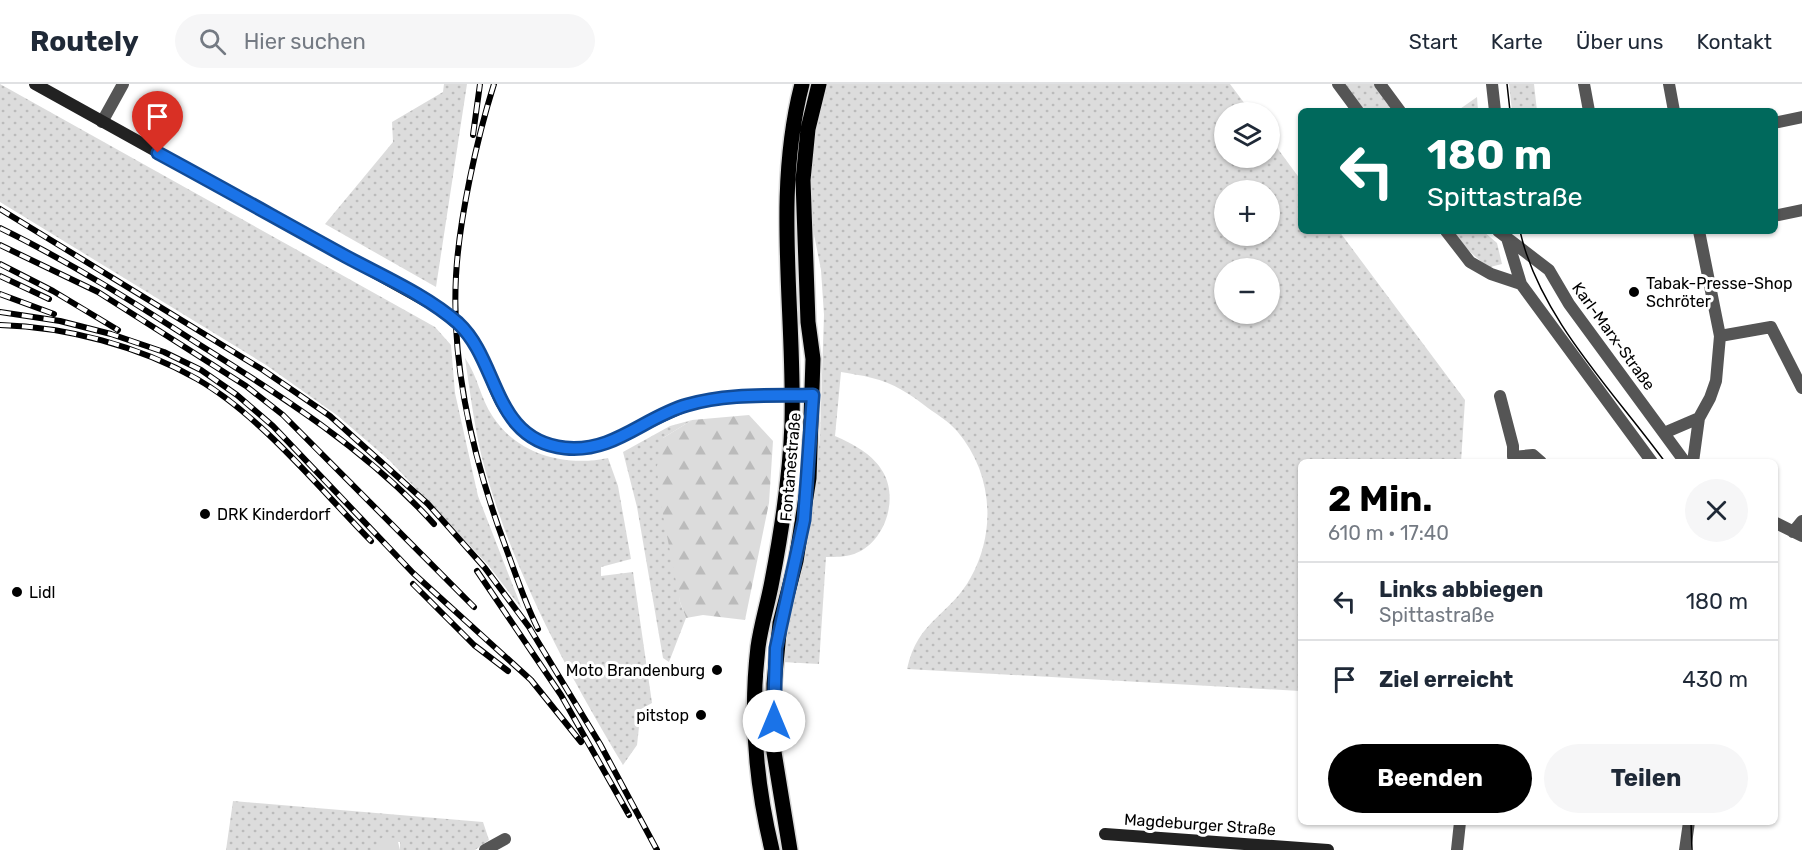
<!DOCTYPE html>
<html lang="de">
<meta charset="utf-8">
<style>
:root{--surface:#fff;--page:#f6f6f7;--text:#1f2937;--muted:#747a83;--line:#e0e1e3;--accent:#000}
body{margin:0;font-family:Rubik,sans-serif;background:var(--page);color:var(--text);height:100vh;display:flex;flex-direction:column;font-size:22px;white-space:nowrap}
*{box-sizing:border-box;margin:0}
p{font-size:20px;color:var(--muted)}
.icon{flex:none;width:33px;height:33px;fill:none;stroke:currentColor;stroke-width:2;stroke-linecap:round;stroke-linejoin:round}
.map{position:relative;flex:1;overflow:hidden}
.side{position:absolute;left:1298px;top:375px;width:480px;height:366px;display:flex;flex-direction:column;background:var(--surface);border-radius:9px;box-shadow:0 2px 4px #0004}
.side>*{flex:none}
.banner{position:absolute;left:1298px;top:24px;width:480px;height:126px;border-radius:9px;box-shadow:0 2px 4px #0004;background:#00695c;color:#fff;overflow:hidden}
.tools{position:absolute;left:1214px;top:18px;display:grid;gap:12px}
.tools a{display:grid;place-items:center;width:66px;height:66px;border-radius:50%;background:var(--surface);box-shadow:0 2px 4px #0004;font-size:30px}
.pin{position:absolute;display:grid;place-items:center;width:51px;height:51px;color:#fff;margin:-62px -26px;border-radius:50% 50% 50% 0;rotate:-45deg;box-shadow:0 0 6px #0007}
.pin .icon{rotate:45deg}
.me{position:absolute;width:66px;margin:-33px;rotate:0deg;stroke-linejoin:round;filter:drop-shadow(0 0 4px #0008)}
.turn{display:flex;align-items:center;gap:21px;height:126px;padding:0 30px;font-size:27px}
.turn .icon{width:78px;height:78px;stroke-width:2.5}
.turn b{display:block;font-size:42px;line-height:51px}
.round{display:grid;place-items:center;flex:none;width:63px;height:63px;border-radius:32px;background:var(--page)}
.overview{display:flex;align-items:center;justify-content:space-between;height:102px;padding:0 30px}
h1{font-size:36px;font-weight:700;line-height:45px;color:var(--accent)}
.button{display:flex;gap:12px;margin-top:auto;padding:12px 30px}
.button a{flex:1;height:69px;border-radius:36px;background:var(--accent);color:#fff;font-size:24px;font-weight:700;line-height:69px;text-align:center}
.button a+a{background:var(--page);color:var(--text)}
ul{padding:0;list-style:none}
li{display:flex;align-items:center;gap:18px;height:78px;padding:0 30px;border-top:2px solid var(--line)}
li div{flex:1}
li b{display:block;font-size:22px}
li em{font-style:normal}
header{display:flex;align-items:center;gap:36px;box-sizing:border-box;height:84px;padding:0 30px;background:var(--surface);border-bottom:2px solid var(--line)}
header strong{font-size:28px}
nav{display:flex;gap:33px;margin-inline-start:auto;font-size:21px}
.search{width:420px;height:54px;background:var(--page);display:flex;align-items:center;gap:15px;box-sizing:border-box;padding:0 21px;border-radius:33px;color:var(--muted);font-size:22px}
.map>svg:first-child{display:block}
</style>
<header>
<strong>Routely</strong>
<div class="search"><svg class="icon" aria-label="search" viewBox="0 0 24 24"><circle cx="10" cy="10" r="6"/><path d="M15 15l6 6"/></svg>Hier suchen</div>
<nav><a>Start</a><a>Karte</a><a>Über uns</a><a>Kontakt</a></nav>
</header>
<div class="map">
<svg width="1802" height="766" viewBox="0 0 1802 766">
<defs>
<pattern id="grass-dots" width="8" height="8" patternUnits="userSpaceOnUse" patternTransform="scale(1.5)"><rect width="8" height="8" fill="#dcdcdc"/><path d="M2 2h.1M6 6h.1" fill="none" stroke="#bbb" stroke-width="1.8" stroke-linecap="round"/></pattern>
<pattern id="forest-firs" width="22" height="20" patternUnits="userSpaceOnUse" patternTransform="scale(1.5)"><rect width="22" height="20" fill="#dcdcdc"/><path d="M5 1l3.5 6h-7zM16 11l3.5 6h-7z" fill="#bbb"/></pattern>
</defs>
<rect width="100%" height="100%" fill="#fff"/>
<path fill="url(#grass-dots)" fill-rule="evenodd" d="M0,0L435,243L451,261L455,309L478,412L522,525L488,481L390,377L338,332L266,281L0,118Z
M444,0H467L436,203L325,140L393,58L392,38L443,8Z
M825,0H1230L1251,28H1224V74H1269V53L1300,95V147H1339L1465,316L1461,378H1300V607L907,585C918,535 950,532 971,493C997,446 992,388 957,347C949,338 938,331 928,324C913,312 892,298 872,294C862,291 851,290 841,288L835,352C853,360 873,370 883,388C899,415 885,459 854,470C845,473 836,473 826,473L819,580L782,578L788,535L814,418L820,351L824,231L821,186L811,135L810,91L815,42ZM1224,106H1269V152H1224ZM1224,184H1269V230H1224Z
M1344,0H1374L1394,27H1364Z
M1509,0H1534L1537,27H1512Z
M1477,13L1478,27H1457Z
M1453,147H1483L1497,159L1502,180L1490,183C1474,174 1464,162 1453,147Z
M465,274C478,292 480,314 493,333C518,371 566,383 608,374L618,402L631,475L601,483V492L633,488L652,619L641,625L637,661L623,681C565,584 511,484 482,374C474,341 470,307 465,274Z
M692,336L663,354L680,518L686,534L669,578L663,574L637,423L623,368L670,342Z
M233,717L483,738L489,756L475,766H400V758L379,756V766H226Z"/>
<path fill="url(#forest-firs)" d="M749,331L773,357L769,419L745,536L703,531L686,534L680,518L659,411L657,382L663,354L692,336Z"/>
<path fill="#dcdcdc" d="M383,753L397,754L400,766H379V756Z"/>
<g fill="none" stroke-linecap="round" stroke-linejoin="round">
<defs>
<path id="primary" d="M772,766C756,700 750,631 758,563C761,541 768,519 772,497C782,445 790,392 792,339C795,226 773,111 802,0
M790,766L774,668V600L780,539L796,477L809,394L813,275L808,238L803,96L808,45L819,0"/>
</defs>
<use href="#primary" stroke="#dbdbdb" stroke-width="18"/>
<path stroke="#555" stroke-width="12" d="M1338,0L1358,27
M1380,0L1400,27
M1492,0L1495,27
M1584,0L1589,27
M1669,0L1674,27
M102,38L123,0
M1774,39L1802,33
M1774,132L1802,126
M1446,147L1470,178L1491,190L1521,200
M1498,147L1549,186L1569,220L1685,378
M1507,154L1521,200L1652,378
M1720,252L1771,243L1802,304
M1500,312L1513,362V373L1533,371L1541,378
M1664,349L1699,334
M1693,378L1699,334L1710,314L1716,297L1720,252L1699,147
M1774,438L1802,452
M1793,448L1802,437
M485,766L505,755
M1457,766L1460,738
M1685,766L1689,738"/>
<path stroke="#222" stroke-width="12" d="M35,0L433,221C451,234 467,246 478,266C492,291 496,321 519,342C580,399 639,333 699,318C736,309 776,312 813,311
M1105,750L1328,766"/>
<use href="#primary" stroke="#000" stroke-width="15"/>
<path stroke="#000" stroke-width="1.5" d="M1507,0L1510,27
M1520,147C1539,233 1614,308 1665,378
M1691,738L1692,766"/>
<defs>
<path id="rail" d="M494,0C477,54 459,135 456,192C451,285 474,378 506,464C516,491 525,519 538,545
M473,51L480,0
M0,125L263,286L330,332L428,420L485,484L529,543L600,660L657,766
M0,144C70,178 135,219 200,261C283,313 368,367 434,440
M0,161L98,208L246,302L283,331L474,523
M0,180L53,207L118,246
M0,192L49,215
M0,210L54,230
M0,228L60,237L111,250L164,268L201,286L237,311L273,342L413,489L531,596L581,658
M0,241C67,243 139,262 197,295C260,331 320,405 371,457
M477,487L561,611L629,731
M413,500L474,561L508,587"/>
</defs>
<use href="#rail" stroke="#000" stroke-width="6"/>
<use href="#rail" stroke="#fff" stroke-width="4" stroke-dasharray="11" stroke-linecap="butt"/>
</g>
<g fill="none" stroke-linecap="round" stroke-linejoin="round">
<defs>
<path id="route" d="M158,69C221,103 283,138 345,172C382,192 426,211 458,239C500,278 492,356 565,364C614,369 644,333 687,321C728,309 771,312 813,311L804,436L776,564L774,637"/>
</defs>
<use href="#route" stroke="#114b97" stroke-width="15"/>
<use href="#route" stroke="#1a73e8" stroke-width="10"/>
</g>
<g fill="#000" stroke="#fff" stroke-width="2">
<circle cx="1634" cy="208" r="6"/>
<circle cx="205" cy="430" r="6"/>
<circle cx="17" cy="508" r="6"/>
<circle cx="717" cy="586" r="6"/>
<circle cx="701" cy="631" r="6"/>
</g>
<g text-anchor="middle" stroke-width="6" stroke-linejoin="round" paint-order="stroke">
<g font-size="16" fill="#000" stroke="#fff" text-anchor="start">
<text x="1646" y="205">Tabak-Presse-Shop<tspan x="1646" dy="18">Schröter</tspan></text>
<text x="217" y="436">DRK Kinderdorf</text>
<text x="29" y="514">Lidl</text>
<text x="705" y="592" text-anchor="end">Moto Brandenburg</text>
<text x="689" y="637" text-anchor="end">pitstop</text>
</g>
<g font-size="16" fill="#000" stroke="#fff">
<text transform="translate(1614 252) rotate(54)" y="6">Karl-Marx-Straße</text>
<text transform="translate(790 383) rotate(-85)" y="6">Fontanestraße</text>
<text transform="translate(1200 740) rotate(4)" y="6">Magdeburger Straße</text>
</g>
</g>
</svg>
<div class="tools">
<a><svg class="icon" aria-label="layers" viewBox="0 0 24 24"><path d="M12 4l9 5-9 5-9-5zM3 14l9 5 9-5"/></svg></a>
<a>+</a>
<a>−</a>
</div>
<div class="pin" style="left:158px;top:69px;background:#d93025"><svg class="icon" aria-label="arrive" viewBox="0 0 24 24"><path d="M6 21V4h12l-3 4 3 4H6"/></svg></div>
<svg class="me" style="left:774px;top:637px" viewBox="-20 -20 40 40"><circle r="19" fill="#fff"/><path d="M0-13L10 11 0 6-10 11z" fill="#1a73e8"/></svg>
<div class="banner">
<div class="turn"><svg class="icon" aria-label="left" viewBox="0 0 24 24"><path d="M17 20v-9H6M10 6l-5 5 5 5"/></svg><div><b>180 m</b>Spittastraße</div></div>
</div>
<section class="side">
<div class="overview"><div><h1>2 Min.</h1><p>610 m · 17:40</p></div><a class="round"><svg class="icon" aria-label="close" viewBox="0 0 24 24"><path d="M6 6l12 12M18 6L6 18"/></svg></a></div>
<ul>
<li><svg class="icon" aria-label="left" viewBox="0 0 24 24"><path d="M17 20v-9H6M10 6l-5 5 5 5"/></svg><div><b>Links abbiegen</b><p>Spittastraße</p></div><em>180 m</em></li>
<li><svg class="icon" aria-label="arrive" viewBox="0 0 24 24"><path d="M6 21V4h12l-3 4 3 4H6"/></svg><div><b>Ziel erreicht</b></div><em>430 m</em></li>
</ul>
<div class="button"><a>Beenden</a><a>Teilen</a></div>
</section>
</div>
